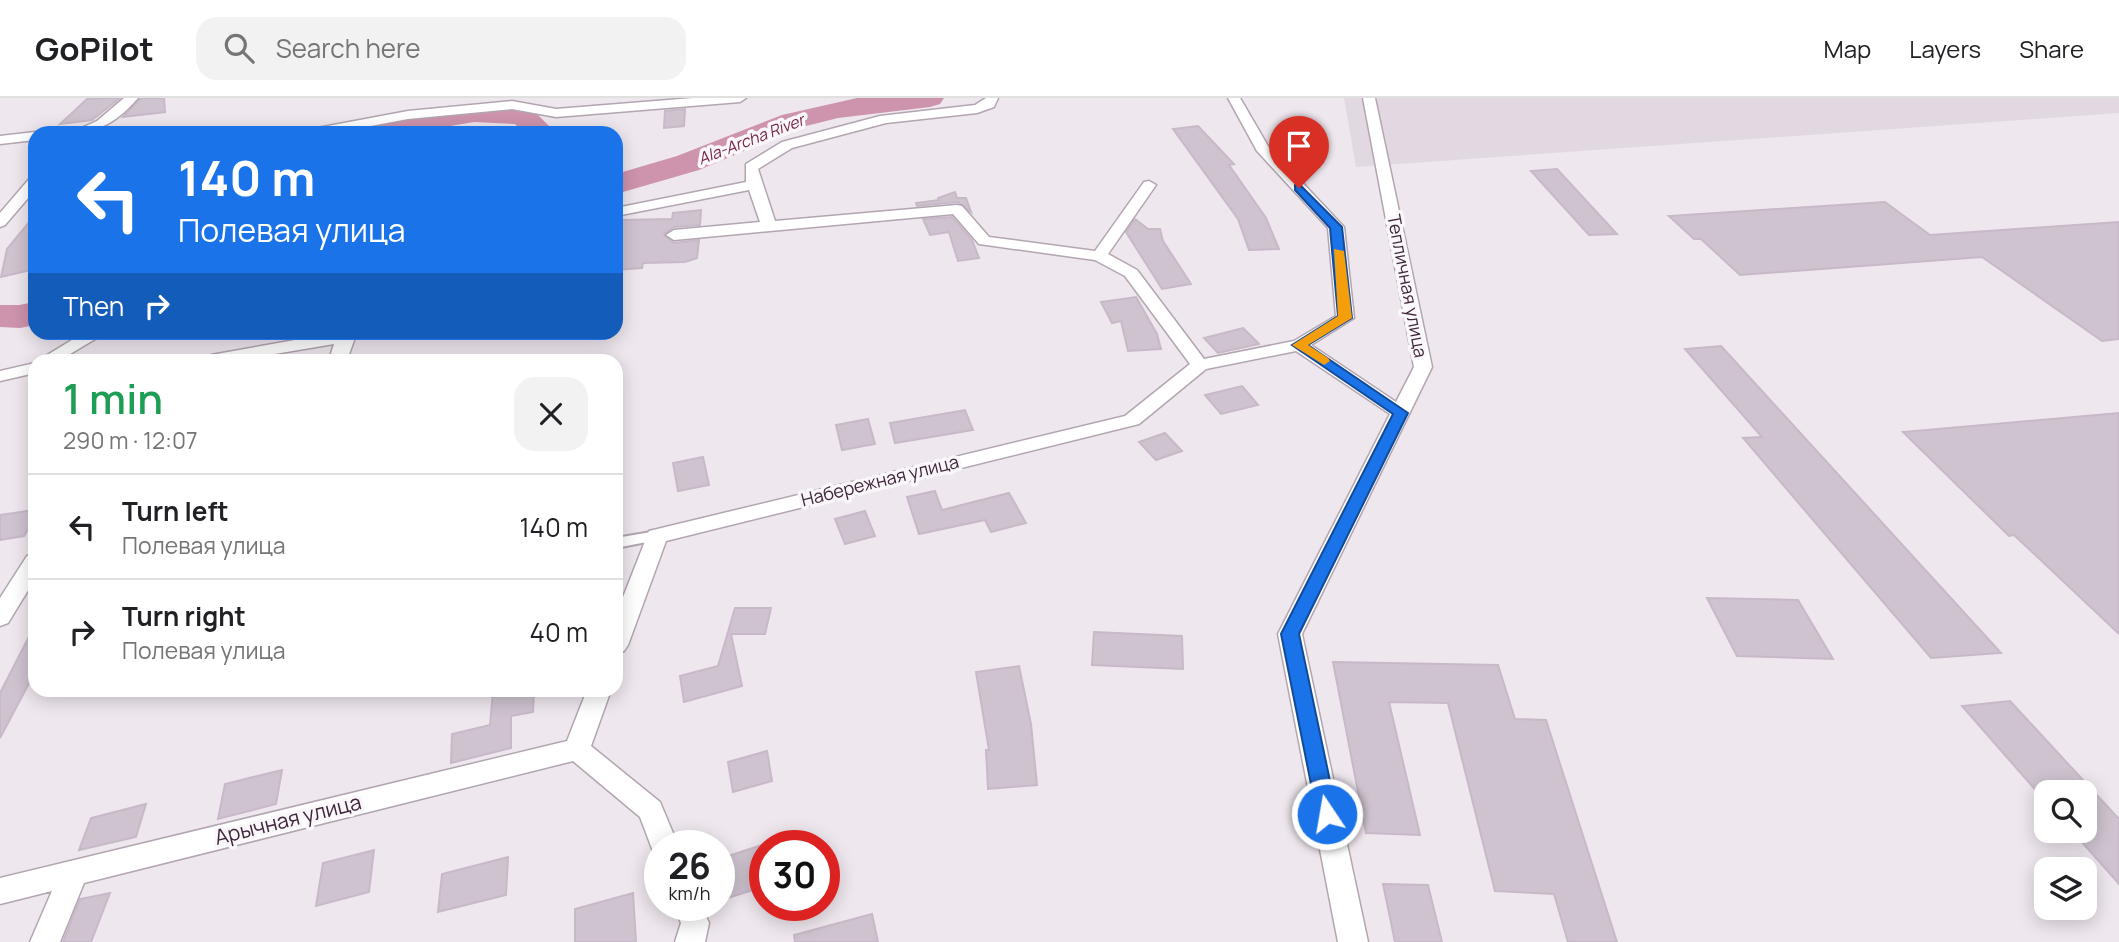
<!DOCTYPE html>
<meta charset="utf-8">
<style>
:root{--surface:#fff;--page:#f2f2f2;--text:#202124;--muted:#757577;--line:#e0e0e0}
body{margin:0;font-family:Manrope,sans-serif;background:var(--page);color:var(--text);height:100vh;display:flex;flex-direction:column;font-size:26px;white-space:nowrap}
*{box-sizing:border-box;margin:0}
p{font-size:23px;color:var(--muted)}
.icon{flex:none;width:38px;height:38px;fill:none;stroke:currentColor;stroke-width:2;stroke-linecap:round;stroke-linejoin:round}
.map{position:relative;flex:1;overflow:hidden}
.drawer{position:absolute;left:28px;top:256px;width:595px;height:343px;display:flex;flex-direction:column;background:var(--surface);border-radius:21px;box-shadow:0 4px 18px #0003}
.drawer>*{flex:none}
.hud{position:absolute;left:28px;top:28px;width:595px;height:214px;border-radius:21px;box-shadow:0 4px 18px #0003;background:#1a73e8;color:#fff;overflow:hidden}
.controls{position:absolute;left:2034px;top:682px;display:grid;gap:14px}
.controls a{display:grid;place-items:center;width:63px;height:63px;border-radius:14px;background:var(--surface);box-shadow:0 4px 18px #0003;font-size:35px}
.speed{position:absolute;left:644px;top:732px;display:flex;gap:14px;font-size:35px;font-weight:700;text-align:center}
.speed>*{display:grid;place-content:center;width:91px;height:91px;border-radius:50%;background:var(--surface);box-shadow:0 4px 18px #0003;line-height:1}
.speed small{font-size:18px;font-weight:400}
.speed .limit{border:10px solid #d22;background:#fff;color:#111}
.pin{position:absolute;display:grid;place-items:center;width:60px;height:60px;color:#fff;margin:-72px -30px;border-radius:50% 50% 50% 0;rotate:-45deg;box-shadow:0 0 7px #0007}
.pin .icon{rotate:45deg}
.me{position:absolute;width:77px;margin:-38px;rotate:348deg;stroke-linejoin:round;filter:drop-shadow(0 0 5px #0008)}
.turn{display:flex;align-items:center;gap:24px;height:147px;padding:0 35px;font-size:32px}
.turn .icon{width:91px;height:91px;stroke-width:2.5}
.turn b{display:block;font-size:49px;line-height:60px}
.then{display:flex;align-items:center;height:66px;padding:0 35px;background:#0003;gap:14px;font-size:26px}
.round{display:grid;place-items:center;flex:none;width:74px;height:74px;border-radius:21px;background:var(--page)}
.summary{display:flex;align-items:center;justify-content:space-between;height:119px;padding:0 35px}
h1{font-size:42px;font-weight:600;line-height:52px;color:#1e9e55}
ul{padding:0;list-style:none}
li{display:flex;align-items:center;gap:21px;height:105px;padding:0 35px;border-top:2px solid var(--line)}
li div{flex:1}
li b{display:block;font-size:26px}
li em{font-style:normal}
header{display:flex;align-items:center;gap:42px;box-sizing:border-box;height:98px;padding:0 35px;background:var(--surface);border-bottom:2px solid var(--line)}
header strong{font-size:33px}
nav{display:flex;gap:38px;margin-inline-start:auto;font-size:24px}
.search{width:490px;height:63px;background:var(--page);display:flex;align-items:center;gap:18px;box-sizing:border-box;padding:0 24px;border-radius:21px;color:var(--muted);font-size:26px}
.map>svg:first-child{display:block}
</style>
<header>
<strong>GoPilot</strong>
<div class="search"><svg class="icon" aria-label="search" viewBox="0 0 24 24"><circle cx="10" cy="10" r="6"/><path d="M15 15l6 6"/></svg>Search here</div>
<nav><a>Map</a><a>Layers</a><a>Share</a></nav>
</header>
<div class="map">
<svg width="2119" height="844" viewBox="0 0 2119 844">
<rect width="100%" height="100%" fill="#eee7ee"/>
<path fill="#e2d8e2" d="M1344,0H2119V15L1356,69Z"/>
<g fill="none" stroke-linecap="round" stroke-linejoin="round">
<path fill="#ce93ad" fill-rule="evenodd" d="M857,0H944L940,6L930,9L838,20L802,29L699,72L616,96V76L677,58L782,17Z
M474,6L533,12L556,35H524L515,26L474,24L409,35H342L346,29L357,26Z
M35,204V227L20,230L0,229V207H19Z"/>
</g>
<path fill="#cec3cf" stroke="#c8b9c8" stroke-width="2" d="M106,0H120L92,22L60,26L87,1Z
M141,0H164L165,14L123,19Z
M685,11L684,28L664,30L665,13Z
M1198,28L1234,66L1229,67L1266,120L1279,151L1249,152L1238,121L1173,31Z
M1557,71L1617,136L1589,137L1531,73Z
M955,94L957,100H966L971,114L958,104L917,108L916,105L939,102L938,100Z
M1885,104L1930,137L2119,124V241L2102,243L1982,159L1740,177L1701,141H1694L1669,118Z
M701,112L700,127L674,129L664,136L674,145L699,142L697,160L685,164L643,165L642,170L616,172V134L621,122L672,121L673,115Z
M35,117V171L1,179L7,151Z
M952,119L972,142L979,160L958,163L949,134L930,137L923,121Z
M1135,121L1148,131H1160L1163,143L1191,186L1162,191L1126,134Z
M1136,199L1157,236L1161,251L1128,253L1121,223L1112,225L1101,204Z
M1243,230L1259,246L1218,255L1204,240Z
M1721,248L2001,555L1931,560L1743,340L1762,339L1685,251Z
M1242,288L1258,307L1221,316L1205,297Z
M965,312L973,332L895,345L890,325Z
M2119,315V536L2014,437L2009,438L1903,334Z
M868,321L875,346L842,352L836,327Z
M1165,335L1182,353L1156,362L1139,344Z
M703,359L709,387L678,393L673,365Z
M935,393L942,412L1009,395L1026,425L991,434L985,422L919,436L907,399Z
M35,412V420L24,438L0,442V417Z
M865,413L875,438L845,446L835,421Z
M1707,500L1798,502L1833,561L1737,558Z
M735,510H771L765,536H731L742,588L684,604L680,578L718,568Z
M35,527V574L0,640V595Z
M1094,534L1182,538L1183,571L1092,567Z
M1333,564L1498,567L1515,621L1546,622L1617,844H1568L1554,796L1495,793L1448,605L1389,604L1420,737L1366,735Z
M1019,568L1031,626L1037,687L988,691L986,652H989L976,574Z
M507,592H534L533,614L511,618V650L451,665L452,636L490,627L493,594Z
M2010,603L2119,721V786L2072,733H2084V695H2046V704L1962,608Z
M767,653L772,683L733,694L728,664Z
M282,672L276,706L218,721L225,686Z
M146,706L136,739L79,752L91,720Z
M765,746V788L722,802L719,761Z
M374,752L369,794L316,808L323,765Z
M508,759L506,797L438,814L442,776Z
M1383,786L1428,787L1442,844H1395Z
M110,795L91,844H63L80,801Z
M633,795L636,844H575V811Z
M872,816L878,844H795L794,837Z"/>
<g fill="none" stroke-linecap="round" stroke-linejoin="round">
<defs>
<path id="lane" d="M657,433L662,435L664,438L662,441L616,450V440Z"/>
<path id="street" d="M124,0H138C119,22 100,35 70,35L97,23Z
M693,0H746L740,4L556,19L512,11L408,21L333,35H305L312,31L408,13L512,3L556,11Z
M986,0H998L994,9L977,15L886,25L792,50L758,71L775,123L957,107L962,108L989,139L1095,153L1144,84L1149,83L1156,87L1108,156L1137,172L1204,261L1294,243L1336,218L1328,130L1257,53L1228,0H1240L1268,48L1344,129L1354,220L1311,247L1396,304L1414,269L1363,0H1375L1432,269L1302,536L1368,844H1338L1278,536L1390,316L1296,253L1206,271L1139,326L666,443L628,547L624,553L616,556V517L649,433L1125,318L1190,266L1125,178L1095,162L979,146L953,116L674,142L666,137L674,132L760,124L749,92L616,118V110L746,84V66L782,44L880,18L975,7Z
M35,34L39,35H35V42L0,46V38Z
M35,79V92L5,127L0,129V115L30,80Z
M85,234H107L60,262H39Z
M340,234H357L347,262H329L334,246L239,262H202L211,257Z
M35,265V275L0,283V273Z
M35,455V481L8,525L0,528V500L27,458Z
M587,592H611L591,648L660,704L678,747H660V758L654,756L640,719L573,663L84,785L60,844H30L52,793L0,806V780L567,643Z
M673,807H701L709,825L705,844H675L681,825Z"/>
</defs>
<use href="#lane" stroke="#b3a5b1" stroke-width="4"/>
<use href="#street" stroke="#b3a5b1" stroke-width="3"/>
<use href="#lane" fill="#fff" fill-rule="evenodd"/>
<use href="#street" fill="#fff" fill-rule="evenodd"/>
</g>
<path fill="#1a73e8" stroke="#114b97" stroke-width="2" d="M1299,86L1342,129L1352,220L1308,247L1408,315L1299,536L1337,716L1334,722L1327,725L1320,722L1317,716L1281,536L1393,316L1292,247L1338,218L1330,130L1295,92V87Z"/>
<path fill="#f59e0b" d="M1334,151L1344,153L1352,220L1308,247L1328,260L1330,263L1324,267L1292,247L1338,218Z"/>
<g text-anchor="middle" stroke-width="7" stroke-linejoin="round" paint-order="stroke">
<g font-size="16" font-style="italic" fill="#782447" stroke="#faf7fb">
<text transform="translate(751 41) rotate(-21)" y="6">Ala-Archa River</text>
</g>
<g font-size="18" fill="#40263c" stroke="#faf7fb">
<text transform="translate(1407 188) rotate(79)" y="6">Тепличная улица</text>
<text transform="translate(880 383) rotate(-14)" y="6">Набережная улица</text>
</g>
<g font-size="21" fill="#40263c" stroke="#faf7fb">
<text transform="translate(288 722) rotate(-14)" y="7">Арычная улица</text>
</g>
</g>
</svg>
<div class="controls">
<a><svg class="icon" aria-label="search" viewBox="0 0 24 24"><circle cx="10" cy="10" r="6"/><path d="M15 15l6 6"/></svg></a>
<a><svg class="icon" aria-label="layers" viewBox="0 0 24 24"><path d="M12 4l9 5-9 5-9-5zM3 14l9 5 9-5"/></svg></a>
</div>
<div class="speed"><div>26<small>km/h</small></div><div class="limit">30</div></div>
<div class="pin" style="left:1299px;top:90px;background:#d93025"><svg class="icon" aria-label="arrive" viewBox="0 0 24 24"><path d="M6 21V4h12l-3 4 3 4H6"/></svg></div>
<svg class="me" style="left:1327px;top:716px" viewBox="-20 -20 40 40"><circle r="17" fill="#1a73e8" stroke="#fff" stroke-width="3"/><path d="M0-11L8 9 0 5-8 9z" fill="#fff"/></svg>
<div class="hud">
<div class="turn"><svg class="icon" aria-label="left" viewBox="0 0 24 24"><path d="M17 20v-9H6M10 6l-5 5 5 5"/></svg><div><b>140 m</b>Полевая улица</div></div>
<div class="then">Then<svg class="icon" aria-label="right" viewBox="0 0 24 24"><path d="M7 20v-9h11M14 6l5 5-5 5"/></svg></div>
</div>
<section class="drawer">
<div class="summary"><div><h1>1 min</h1><p>290 m · 12:07</p></div><a class="round"><svg class="icon" aria-label="close" viewBox="0 0 24 24"><path d="M6 6l12 12M18 6L6 18"/></svg></a></div>
<ul>
<li><svg class="icon" aria-label="left" viewBox="0 0 24 24"><path d="M17 20v-9H6M10 6l-5 5 5 5"/></svg><div><b>Turn left</b><p>Полевая улица</p></div><em>140 m</em></li>
<li><svg class="icon" aria-label="right" viewBox="0 0 24 24"><path d="M7 20v-9h11M14 6l5 5-5 5"/></svg><div><b>Turn right</b><p>Полевая улица</p></div><em>40 m</em></li>
</ul>
</section>
</div>
